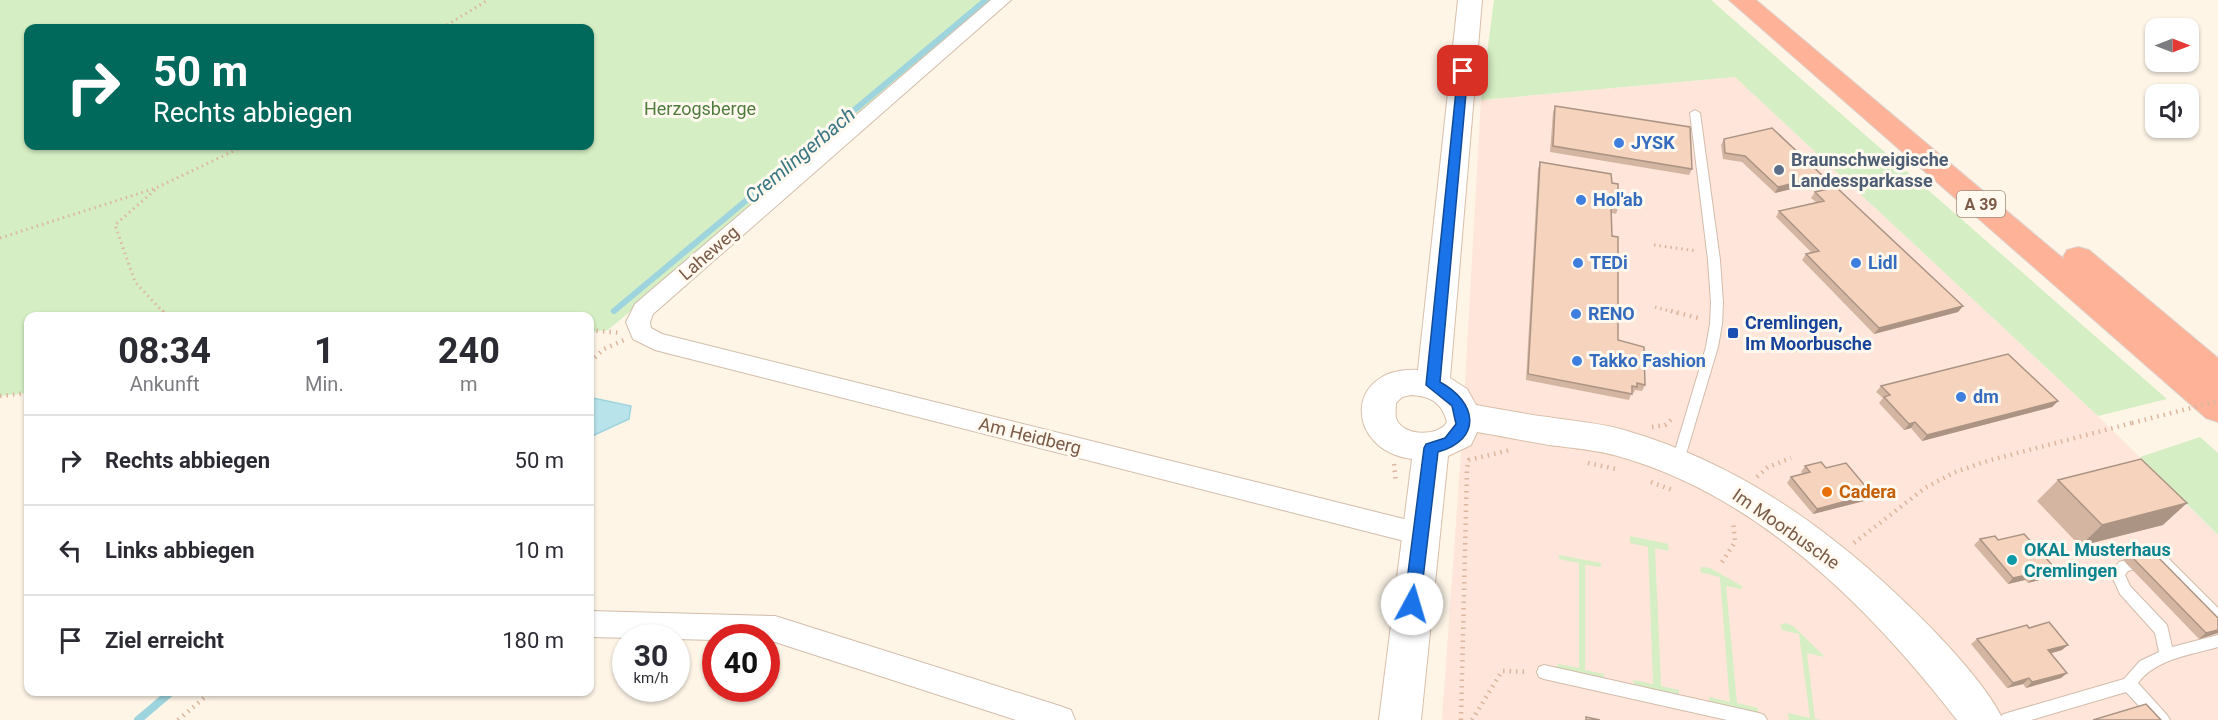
<!DOCTYPE html>
<html lang="de">
<style>
:root{--surface:#fff;--page:#f7f7f7;--text:#2b2b33;--muted:#7c7c81;--line:#e1e1e2}
body{margin:0;font-family:Roboto,sans-serif;background:var(--page);color:var(--text);height:100vh;display:flex;flex-direction:column;font-size:22px;white-space:nowrap}
*{box-sizing:border-box;margin:0}
p{font-size:20px;color:var(--muted)}
.icon{flex:none;width:33px;height:33px;fill:none;stroke:currentColor;stroke-width:2;stroke-linecap:round;stroke-linejoin:round}
.map{position:relative;flex:1;overflow:hidden}
.side{position:absolute;left:24px;top:312px;width:570px;height:384px;display:flex;flex-direction:column;background:var(--surface);border-radius:12px;box-shadow:0 2px 4px #0004}
.side>*{flex:none}
.hud{position:absolute;left:24px;top:24px;width:570px;height:126px;border-radius:12px;box-shadow:0 2px 4px #0004;background:#00695c;color:#fff;overflow:hidden}
.needle{width:39px;rotate:90deg}
.tools{position:absolute;left:2145px;top:18px;display:grid;gap:12px}
.tools a{display:grid;place-items:center;width:54px;height:54px;border-radius:12px;background:var(--surface);box-shadow:0 2px 4px #0004;font-size:30px}
.speed{position:absolute;left:612px;top:624px;display:flex;gap:12px;font-size:30px;font-weight:700;text-align:center}
.speed>*{display:grid;place-content:center;width:78px;height:78px;border-radius:50%;background:var(--surface);box-shadow:0 2px 4px #0004;line-height:1}
.speed small{font-size:15px;font-weight:400}
.speed .limit{border:9px solid #d22;background:#fff;color:#111}
.pin{position:absolute;display:grid;place-items:center;width:51px;height:51px;color:#fff;margin:-26px;border-radius:12px;box-shadow:0 3px 9px #0006}
.me{position:absolute;width:66px;margin:-33px;rotate:6deg;stroke-linejoin:round;filter:drop-shadow(0 0 4px #0008)}
.turn{display:flex;align-items:center;gap:21px;height:126px;padding:0 30px;font-size:27px}
.turn .icon{width:78px;height:78px;stroke-width:2.5}
.turn b{display:block;font-size:42px;line-height:51px}
.eta{display:flex;justify-content:space-evenly;align-items:center;height:102px;text-align:center}
.eta b{font-size:36px;font-weight:700;line-height:42px}
ul{padding:0;list-style:none}
li{display:flex;align-items:center;gap:18px;height:90px;padding:0 30px;border-top:2px solid var(--line)}
li div{flex:1}
li b{display:block;font-size:22px}
li em{font-style:normal}
.map>svg:first-child{display:block}
</style>
<div class="map">
<svg width="2218" height="720" viewBox="0 0 2218 720">
<rect width="100%" height="100%" fill="#fef5e7"/>
<path fill="#ffe5da" d="M1735,77L2098,416L2218,535V720H1442L1461,453L1481,100Z"/>
<path fill="#d5eec3" fill-rule="evenodd" d="M0,0H1000L608,330L590,332V316H28V393L0,396ZM28,28H590V146H28Z
M1494,0H1711L2167,399L2098,416L1735,77L1481,100Z
M2200,437L2218,453V535L2140,457Z
M1630,536L1668,544L1669,551L1655,548L1661,686L1679,690V696L1634,686L1633,680L1653,684L1648,547L1630,543Z
M1559,555L1601,563V567L1585,565V670L1604,674V679L1557,668V664L1579,668V563L1559,559Z
M1701,567L1710,568L1742,586V589L1726,586L1737,703L1758,708V713L1709,702V697L1730,702L1729,693L1720,577L1700,572Z
M1786,623L1793,626L1825,657L1807,653L1815,719L1821,720H1789L1788,713L1810,718L1799,634L1782,630L1780,625Z"/>
<path fill="#b9e3eb" stroke="#9ed4dd" stroke-width="1.5" d="M593,398L631,406L629,419L590,437V399Z"/>
<g fill="none" stroke-linecap="round" stroke-linejoin="round">
<path stroke="#9ed4dd" stroke-width="6" d="M614,311L986,0"/>
<path stroke="#9ed4dd" stroke-width="8" d="M138,720L171,692"/>
<defs>
<path id="lane" d="M1695,110L1700,113L1720,260L1723,303L1722,324L1718,347L1683,464L1682,468L1677,469L1672,468L1671,464L1706,347L1710,324L1711,303L1708,260L1690,113Z
M2158,551L2163,553L2218,608V624L2213,622L2155,564L2128,571L2125,575L2130,586L2167,625L2172,647L2218,635V647C2191,655 2155,659 2138,683L2167,715L2170,720H2152L2126,692L2031,720H1999L2002,715L2007,713L2124,679L2140,661L2159,652L2155,633L2120,594L2111,574L2119,562Z
M1544,665L1759,713L1764,715L1767,720H1727L1544,679L1539,677L1537,672L1539,667Z"/>
<path id="street" d="M991,0H1011L653,314L650,322L651,328L662,334L1420,523L1430,526L1434,534L1430,542L1420,545L655,350L633,339L626,322L635,304Z
M590,611L775,616L1060,706L1071,710L1075,720H1016L775,642H766V638H716V640L590,637Z"/>
<path id="secondary" d="M1458,0H1482L1450,378L1467,389L1476,405C1500,409 1524,414 1548,417C1573,421 1600,423 1624,430C1736,462 1829,528 1911,608C1939,635 1987,685 2003,720H1957C1871,609 1760,497 1621,457C1598,450 1573,448 1549,445C1525,441 1501,436 1477,432L1471,445L1448,456L1421,720H1379L1412,459C1344,450 1344,366 1418,370ZM1411,395C1431,396 1442,403 1447,422C1439,437 1402,437 1396,418C1395,414 1396,407 1396,403L1402,397Z"/>
<path id="highway" d="M1729,0H1756L2065,260L2063,257L2067,250L2078,247L2089,250L2218,358V422L2206,418Z"/>
</defs>
<use href="#lane" stroke="#d2bcab" stroke-width="2"/>
<use href="#street" stroke="#d2bcab" stroke-width="2"/>
<use href="#secondary" stroke="#d8bfaa" stroke-width="2"/>
<use href="#highway" stroke="#ddd4cf" stroke-width="2"/>
<path stroke="#dcb69e" stroke-width="3" stroke-dasharray="1.5 4" stroke-linecap="butt" d="M442,28L488,0
M155,190L115,225L135,282L164,313
M0,238L156,188L244,146
M1654,245L1697,251
M1655,307L1677,313"/>
<path stroke="#dcb69e" stroke-width="4.5" stroke-dasharray="1.5 5" stroke-linecap="butt" d="M162,311L167,316
M1671,311L1702,319
M590,330L620,333
M590,362L604,349L624,340
M0,396L28,393
M1652,427L1665,425L1672,419
M1588,463L1616,469
M1394,464L1396,483
M1757,477L1768,467L1791,458
M1651,482L1675,491
M1854,543L1925,488L1953,473L1987,461L2132,423
M1722,562L1735,542L1733,521
M178,720L211,692
M1461,720L1467,468L1469,460L1510,450
M1472,720L1502,671L1528,672"/>
<use href="#lane" fill="#fff" fill-rule="evenodd"/>
<use href="#street" fill="#fff" fill-rule="evenodd"/>
<use href="#secondary" fill="#fff" fill-rule="evenodd"/>
<use href="#highway" fill="#feb399" fill-rule="evenodd"/>
<path stroke="#dcb69e" stroke-width="4.5" stroke-dasharray="1.5 5" stroke-linecap="butt" d="M2132,423L2218,401"/>
</g>
<path fill="#d4b5a2" d="M1555,106L1692,169L1689,175L1550,152L1553,112Z
M1724,139L1823,176L1820,182L1775,193L1742,162L1723,159L1721,145Z
M1540,162L1618,208L1616,214L1612,213V236L1618,340L1645,385L1642,391L1635,390L1634,393L1632,392L1629,400L1526,380L1538,169Z
M1815,192L1963,306L1958,312L1874,334L1802,260L1806,254L1811,252L1776,217L1779,211L1816,202L1811,198Z
M1881,386L2058,401L2052,407L1922,441L1911,428L1904,430L1879,403L1883,398L1876,392Z
M1805,466L1826,468L1872,494L1868,500L1813,514L1787,483L1791,477L1803,474L1801,472Z
M2058,480L2163,525L2080,546L2037,501Z
M1980,539L1998,540L2055,568L2049,574H2045L2039,580L2028,583L2025,580L2008,584L1974,545Z
M2129,554L2218,618V633L2199,639L2123,560Z
M2029,628L2062,650L2051,653L2067,673L2061,678L2026,688L2023,684L2007,688L1971,644L1977,639Z"/>
<path fill="#ac9484" d="M1823,176L1820,182L1775,193L1778,187Z
M1963,306L1958,312L1874,334L1879,328Z
M2058,401L2052,407L1922,441L1927,435Z
M1915,422L1911,428L1904,430L1909,424Z
M1872,494L1868,500L1813,514L1817,509Z
M2187,503L2163,525L2080,546L2102,525Z
M2055,568L2049,574L2036,576L2045,574L2039,580L2028,583L2042,571Z
M2031,574L2025,580L2008,584L2013,578Z
M2218,630V633L2199,639L2206,633Z
M2068,645L2062,650L2042,656L2048,650Z
M2067,673L2061,678L2026,688L2032,682Z
M2029,678L2023,684L2007,688L2013,683Z"/>
<path fill="#f6d3bc" stroke="#ac9484" stroke-width="1.5" d="M1555,106L1690,127L1692,169L1553,146Z
M1772,128L1823,176L1778,187L1745,156L1725,153L1724,139Z
M1540,162L1611,174L1612,183L1618,184V208L1611,207L1612,236L1618,237V340L1644,347L1645,385L1637,383V387L1632,386V394L1528,374Z
M1836,187L1963,306L1879,328L1806,254L1819,251L1779,211L1824,201L1815,192Z
M2008,354L2058,401L1927,435L1915,422L1909,424L1884,397L1890,395L1881,386Z
M2141,459L2187,503L2102,525L2058,480Z
M1821,462L1826,468L1846,463L1872,494L1817,509L1791,477L1810,472L1805,466Z
M2024,534L2055,568L2042,571L2045,574L2034,577L2031,574L2013,578L1980,539L1995,536L1998,540Z
M2150,549L2218,618V630L2206,633L2129,554Z
M2049,622L2068,645L2048,650L2067,673L2032,682L2029,678L2013,683L1977,639L2027,625L2029,628Z
M2146,704L2161,720H2093Z
M1586,717L1600,720H1586Z"/>
<path fill="#1a73e8" stroke="#114b97" stroke-width="1.5" d="M1463,68L1468,71L1440,382C1477,402 1483,439 1438,452L1420,604L1418,609L1412,611L1407,609L1404,604L1424,448L1426,444L1445,438L1456,424L1452,406L1426,385L1458,71Z"/>
<g fill="#3f7fe0" stroke="#fff9ef" stroke-width="2">
<circle cx="1619" cy="143" r="6"/>
<circle cx="1581" cy="200" r="6"/>
<circle cx="1578" cy="263" r="6"/>
<circle cx="1856" cy="263" r="6"/>
<circle cx="1576" cy="314" r="6"/>
<circle cx="1577" cy="361" r="6"/>
<circle cx="1961" cy="397" r="6"/>
</g>
<circle fill="#5c6f8a" stroke="#fff9ef" stroke-width="2" cx="1779" cy="170" r="6"/>
<rect fill="#1a4fb4" stroke="#fff9ef" stroke-width="2" x="1727" y="327" width="12" height="12" rx="3"/>
<circle fill="#e8710a" stroke="#fff9ef" stroke-width="2" cx="1827" cy="492" r="6"/>
<circle fill="#0f9aa8" stroke="#fff9ef" stroke-width="2" cx="2012" cy="560" r="6"/>
<g text-anchor="middle" stroke-width="6" stroke-linejoin="round" paint-order="stroke">
<rect fill="#fff9ef" stroke="#a38a7a" stroke-width="1.5" x="1957" y="191" width="48" height="26" rx="4.5"/>
<g font-size="16" font-weight="bold" fill="#7b5a48">
<text x="1981" y="210">A 39</text>
</g>
<g font-size="18" fill="#4f7c3c" stroke="#fff9ef">
<text x="700" y="115">Herzogsberge</text>
</g>
<g font-size="18" font-weight="bold" fill="#366cbe" stroke="#fff9ef" text-anchor="start">
<text x="1631" y="149">JYSK</text>
<text x="1593" y="206">Hol'ab</text>
<text x="1590" y="269">TEDi</text>
<text x="1868" y="269">Lidl</text>
<text x="1588" y="320">RENO</text>
<text x="1589" y="367">Takko Fashion</text>
<text x="1973" y="403">dm</text>
</g>
<g font-size="18" font-weight="bold" fill="#4e5e75" stroke="#fff9ef" text-anchor="start">
<text x="1791" y="166">Braunschweigische<tspan x="1791" dy="21">Landessparkasse</tspan></text>
</g>
<g font-size="18" fill="#7b5a48" stroke="#fff9ef">
<text transform="translate(709 253) rotate(-41)" y="6">Laheweg</text>
<text transform="translate(1030 436) rotate(14)" y="6">Am Heidberg</text>
<text transform="translate(1786 529) rotate(35)" y="6">Im Moorbusche</text>
</g>
<g font-size="18" font-weight="bold" fill="#164399" stroke="#fff9ef" text-anchor="start">
<text x="1745" y="329">Cremlingen,<tspan x="1745" dy="21">Im Moorbusche</tspan></text>
</g>
<g font-size="18" font-weight="bold" fill="#c56008" stroke="#fff9ef" text-anchor="start">
<text x="1839" y="498">Cadera</text>
</g>
<g font-size="18" font-weight="bold" fill="#0d838f" stroke="#fff9ef" text-anchor="start">
<text x="2024" y="556">OKAL Musterhaus<tspan x="2024" dy="21">Cremlingen</tspan></text>
</g>
<g font-size="20" font-style="italic" fill="#3a7682" stroke="#fff9ef">
<text transform="translate(800 155) rotate(-40)" y="7">Cremlingerbach</text>
</g>
</g>
</svg>
<div class="tools">
<a><svg class="needle" viewBox="-14 -14 28 28"><path d="M0-13l5 13h-10z" fill="#e53935"/><path d="M0 13l5-13h-10z" fill="#7c7c81"/></svg></a>
<a><svg class="icon" aria-label="sound" viewBox="0 0 24 24"><path d="M4 9h4l5-4v14l-5-4H4zM17 9q2 3 0 6"/></svg></a>
</div>
<div class="speed"><div>30<small>km/h</small></div><div class="limit">40</div></div>
<div class="pin" style="left:1463px;top:71px;background:#d93025"><svg class="icon" aria-label="arrive" viewBox="0 0 24 24"><path d="M6 21V4h12l-3 4 3 4H6"/></svg></div>
<svg class="me" style="left:1412px;top:604px" viewBox="-20 -20 40 40"><circle r="19" fill="#fff"/><path d="M0-13L10 11 0 6-10 11z" fill="#1a73e8"/></svg>
<div class="hud">
<div class="turn"><svg class="icon" aria-label="right" viewBox="0 0 24 24"><path d="M7 20v-9h11M14 6l5 5-5 5"/></svg><div><b>50 m</b>Rechts abbiegen</div></div>
</div>
<section class="side">
<div class="eta">
<div><b>08:34</b><p>Ankunft</p></div>
<div><b>1</b><p>Min.</p></div>
<div><b>240</b><p>m</p></div>
</div>
<ul>
<li><svg class="icon" aria-label="right" viewBox="0 0 24 24"><path d="M7 20v-9h11M14 6l5 5-5 5"/></svg><div><b>Rechts abbiegen</b></div><em>50 m</em></li>
<li><svg class="icon" aria-label="left" viewBox="0 0 24 24"><path d="M17 20v-9H6M10 6l-5 5 5 5"/></svg><div><b>Links abbiegen</b></div><em>10 m</em></li>
<li><svg class="icon" aria-label="arrive" viewBox="0 0 24 24"><path d="M6 21V4h12l-3 4 3 4H6"/></svg><div><b>Ziel erreicht</b></div><em>180 m</em></li>
</ul>
</section>
</div>
